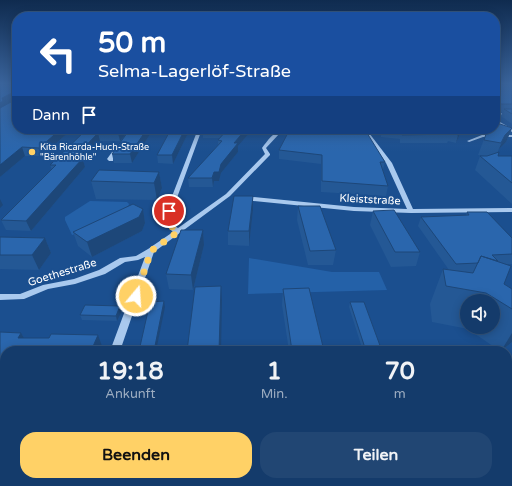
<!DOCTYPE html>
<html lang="de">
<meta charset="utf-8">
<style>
:root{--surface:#143b6b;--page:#214673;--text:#f1f3f6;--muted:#9dadc1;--line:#33557e;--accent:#ffd166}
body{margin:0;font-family:"Varela Round",sans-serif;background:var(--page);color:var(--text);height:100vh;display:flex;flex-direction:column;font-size:15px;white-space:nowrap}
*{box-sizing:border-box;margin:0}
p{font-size:13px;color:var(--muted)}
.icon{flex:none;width:22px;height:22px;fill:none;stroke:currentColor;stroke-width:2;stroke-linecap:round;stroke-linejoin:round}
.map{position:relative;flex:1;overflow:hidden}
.side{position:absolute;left:0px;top:346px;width:512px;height:140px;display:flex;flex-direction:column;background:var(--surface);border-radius:16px 16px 0 0;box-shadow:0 2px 10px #0003,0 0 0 1px var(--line)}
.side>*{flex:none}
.guide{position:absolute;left:12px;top:12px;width:488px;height:122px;border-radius:16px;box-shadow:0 2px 10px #0003,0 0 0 1px var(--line);background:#1a4fa0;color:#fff;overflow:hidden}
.buttons{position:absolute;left:460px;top:294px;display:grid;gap:8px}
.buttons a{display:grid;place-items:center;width:40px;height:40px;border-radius:50%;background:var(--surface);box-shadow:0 2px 10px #0003,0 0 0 1px var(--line);font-size:20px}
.pin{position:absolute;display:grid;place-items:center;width:34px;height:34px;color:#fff;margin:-17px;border:2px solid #fff;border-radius:50%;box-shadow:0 1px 4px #0007}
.me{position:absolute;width:44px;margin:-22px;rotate:18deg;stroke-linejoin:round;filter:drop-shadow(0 0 3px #0008)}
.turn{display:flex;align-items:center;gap:14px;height:84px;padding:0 20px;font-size:18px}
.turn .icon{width:52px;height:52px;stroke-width:2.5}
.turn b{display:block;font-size:28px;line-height:34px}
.then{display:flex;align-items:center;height:38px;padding:0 20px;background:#0003;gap:8px;font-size:15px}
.eta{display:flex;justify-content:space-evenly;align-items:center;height:68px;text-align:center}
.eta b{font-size:24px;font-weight:700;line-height:28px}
.cta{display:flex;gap:8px;margin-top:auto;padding:8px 20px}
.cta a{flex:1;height:46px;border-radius:16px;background:var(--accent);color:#111;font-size:16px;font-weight:700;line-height:46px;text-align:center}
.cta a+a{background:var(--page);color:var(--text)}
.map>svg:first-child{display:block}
</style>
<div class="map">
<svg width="512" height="486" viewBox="0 0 512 486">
<rect width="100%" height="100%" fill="#1b4f8f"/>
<path fill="#2461a8" d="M90,201L127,202L129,204L128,207L79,233L72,235L65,220V217Z
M249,258L332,272H379L387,290L248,294Z
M334,481H382L435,486H335Z"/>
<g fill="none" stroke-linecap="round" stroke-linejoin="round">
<path fill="#a9c9ee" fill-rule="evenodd" d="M495,113H512V115H495Z
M495,119L512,129V132L495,122Z
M198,129H202L170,217L171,223L178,228L226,194L265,154L262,148C269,139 275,129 288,129L280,133L266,148L270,154V155L230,196L154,252L120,351H110L145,257L138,260L125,262L105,274L75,284L48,289L24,299L0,300V294H20L43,285L74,279L99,270L120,258L136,256L148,249L173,232L165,224L164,217Z
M362,129H366L392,163L413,209L512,208V212L411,213L354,211L244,200L241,198L244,196L354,207L407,209L386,163Z
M482,135H512V137H483L469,142L467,141Z
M115,148L119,149L113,159V161H109L107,159Z
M507,433H512V445H507Z"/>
</g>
<path fill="#245895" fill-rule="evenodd" d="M0,84H17V129H72L42,156H25L0,177Z
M495,84H512V124L501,116L502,112H495Z
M512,128L506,142L499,149L498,152V156H512V204L475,170L480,156H484L478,155L487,131Z
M87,129H130L120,141H100L83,160L85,167L31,231L6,230L1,220L52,170L50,165Z
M130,129H190L173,164L158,163L157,155L170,132L152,131L132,163H114L112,154Z
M203,129H257L255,131H251L238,146V152L221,173L219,181H214L213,187H189L188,178L218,145V140L220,138H203Z
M381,129H462L456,143L448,141L447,143H400V139L381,137Z
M358,133L385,162L383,170L388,186L386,196L321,192V164L279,159V150Z
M159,172L162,188L157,200L96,199L91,181Z
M298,206L336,250L333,265H308L297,220Z
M143,209L145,223L142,231L92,257L78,246L73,232Z
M253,210L249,246L228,245V231Z
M373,211L420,252L416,266L391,267L370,225Z
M467,212L512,238V264H505L504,284L512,289V342L502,351H500L468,329L432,322L430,304L443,269L449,270L418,226L421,217L466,215ZM467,301H493V327H467Z
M203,230L204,245L193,290L169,289L166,274Z
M0,237L45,238L51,253L39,270L0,269Z
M283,289L324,351H289L282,305Z
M350,302L382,351H363L349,307Z
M120,306L122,311L117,321L82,320L80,315Z
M0,332L21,333L24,338L102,346L5,351V374L3,370H0Z
M0,438H5V481H44L43,484L2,483L0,486Z"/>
<path fill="#1d4779" d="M16,91L17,99L5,105L6,108L0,112V103L2,98Z
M498,104L495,112V105Z
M512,128L506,142L499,149L495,158L505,135Z
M61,129H72L42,156L39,148Z
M121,129H130L120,141L118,133Z
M147,129H152V131L132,163L130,154Z
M185,129H190L173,164L172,155Z
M246,129H251V131L238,146V152L221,173L219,181H214L213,187L212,178L214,172L221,164L234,143Z
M461,129H462L456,143L458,135Z
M98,133L100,141L83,160L85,167L31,231L26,221L74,158Z
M22,147L25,156L0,177V165Z
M159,172L162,188L157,200L154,183Z
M253,196V210L249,246V231Z
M0,199L3,205L0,208Z
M143,209L145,223L142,231L92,257L87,242Z
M203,230L204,245L193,290L191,275Z
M45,238L51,253L39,270L32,255Z
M221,286L222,301L221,351H219Z
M164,301L165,307L156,351H154Z
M120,306L122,311L117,321L116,316Z
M21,333L27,343L18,338Z
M512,333V342L501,351Z
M98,335L102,346L100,351H91Z
M0,481L2,483L0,486Z
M40,481H44L43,484Z
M92,481H96L95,486H91Z
M138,481H141L140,486H138Z
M191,481H193L192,486H191Z"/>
<path fill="#2a66ad" stroke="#1d4779" d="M0,84H17V129H61L39,148L22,147L0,165V108L11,102V99L16,95V91L2,98L3,101L0,103Z
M495,84H512V104H498L495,105Z
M504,109H512V114Z
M500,124L512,128L505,135L501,143L484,140L487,131L489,129H495V126Z
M87,129H121L118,133H98L74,158H83L26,221L1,220L56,165H50Z
M130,129H147L130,154H112Z
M171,129H185L172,155H157Z
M203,129H246L234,143H238L221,164L219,172H214L212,178H188L222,141L218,140L227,130H202Z
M290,129H359L358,133H367L385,162H380L388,186L322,181V155L279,150Z
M383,129H461L458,135L449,132L450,134L402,135V131Z
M499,152L498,156H512V183L480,156H487Z
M99,170L159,172L154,183L91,181Z
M234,196H253L249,231H228Z
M133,204L143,209L139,217L87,242L73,232Z
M298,206H320L336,250L310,251Z
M394,210L420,252H395L373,211Z
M467,212H487L512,238V254L492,255L498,261L481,256L478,263L456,264L421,217L469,215Z
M181,230H203L191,275L166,274Z
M0,237L45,238L32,255H0Z
M481,256L511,266L504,284L512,289V309L486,293L446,286L443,269L473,273Z
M221,286L219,351H187L195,287Z
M309,288L324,351H292L283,289Z
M164,301L154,351H139L150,302Z
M350,302H364L382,351H366Z
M85,305L120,306L116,316L80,315Z
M0,332L21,333L18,338H49L51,334L98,335L91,351H5V365H0L3,360H0Z
M0,438H5V474H0Z
M72,481H92L91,486H71Z
M118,481H138V486H117Z
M175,481H191V486H175Z
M336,484V486H324V485Z"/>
<linearGradient id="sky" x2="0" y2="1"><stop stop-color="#0f2b4f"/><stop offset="0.55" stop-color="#39639b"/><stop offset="1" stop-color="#39639b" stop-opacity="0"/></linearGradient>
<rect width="512" height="152" fill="url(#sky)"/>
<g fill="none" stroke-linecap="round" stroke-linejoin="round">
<path stroke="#ffd166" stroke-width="7" stroke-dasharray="0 12.6" d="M136,296L151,251L178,232C170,225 165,221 169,211"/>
</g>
<circle fill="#ffd166" stroke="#1b4f8f" stroke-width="1.5" cx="32" cy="152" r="4"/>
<g text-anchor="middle" stroke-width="4" stroke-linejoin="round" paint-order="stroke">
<g font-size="9" fill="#fff" stroke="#1b4f8f" text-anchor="start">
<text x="40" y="150">Kita Ricarda-Huch-Straße<tspan x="40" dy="10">"Bärenhöhle"</tspan></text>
</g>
<g font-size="11" fill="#fff" stroke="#1b4f8f">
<text transform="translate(370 199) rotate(3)" y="4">Kleiststraße</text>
<text transform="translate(62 272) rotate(-17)" y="4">Goethestraße</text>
</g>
</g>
</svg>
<div class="buttons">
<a><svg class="icon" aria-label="sound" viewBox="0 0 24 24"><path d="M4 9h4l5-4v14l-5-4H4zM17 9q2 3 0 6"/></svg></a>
</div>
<div class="pin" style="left:169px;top:211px;background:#d93025"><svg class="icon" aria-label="arrive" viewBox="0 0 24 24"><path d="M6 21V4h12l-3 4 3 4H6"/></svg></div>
<svg class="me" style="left:136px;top:296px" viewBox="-20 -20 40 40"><circle r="17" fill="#ffd166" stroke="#fff" stroke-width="3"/><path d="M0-11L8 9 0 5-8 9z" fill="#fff"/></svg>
<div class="guide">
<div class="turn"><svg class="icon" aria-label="left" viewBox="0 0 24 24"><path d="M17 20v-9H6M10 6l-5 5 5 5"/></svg><div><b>50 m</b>Selma-Lagerlöf-Straße</div></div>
<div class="then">Dann<svg class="icon" aria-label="arrive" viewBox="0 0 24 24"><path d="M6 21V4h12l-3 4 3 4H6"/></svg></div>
</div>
<section class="side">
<div class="eta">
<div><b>19:18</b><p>Ankunft</p></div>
<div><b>1</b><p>Min.</p></div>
<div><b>70</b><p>m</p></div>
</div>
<div class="cta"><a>Beenden</a><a>Teilen</a></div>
</section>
</div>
